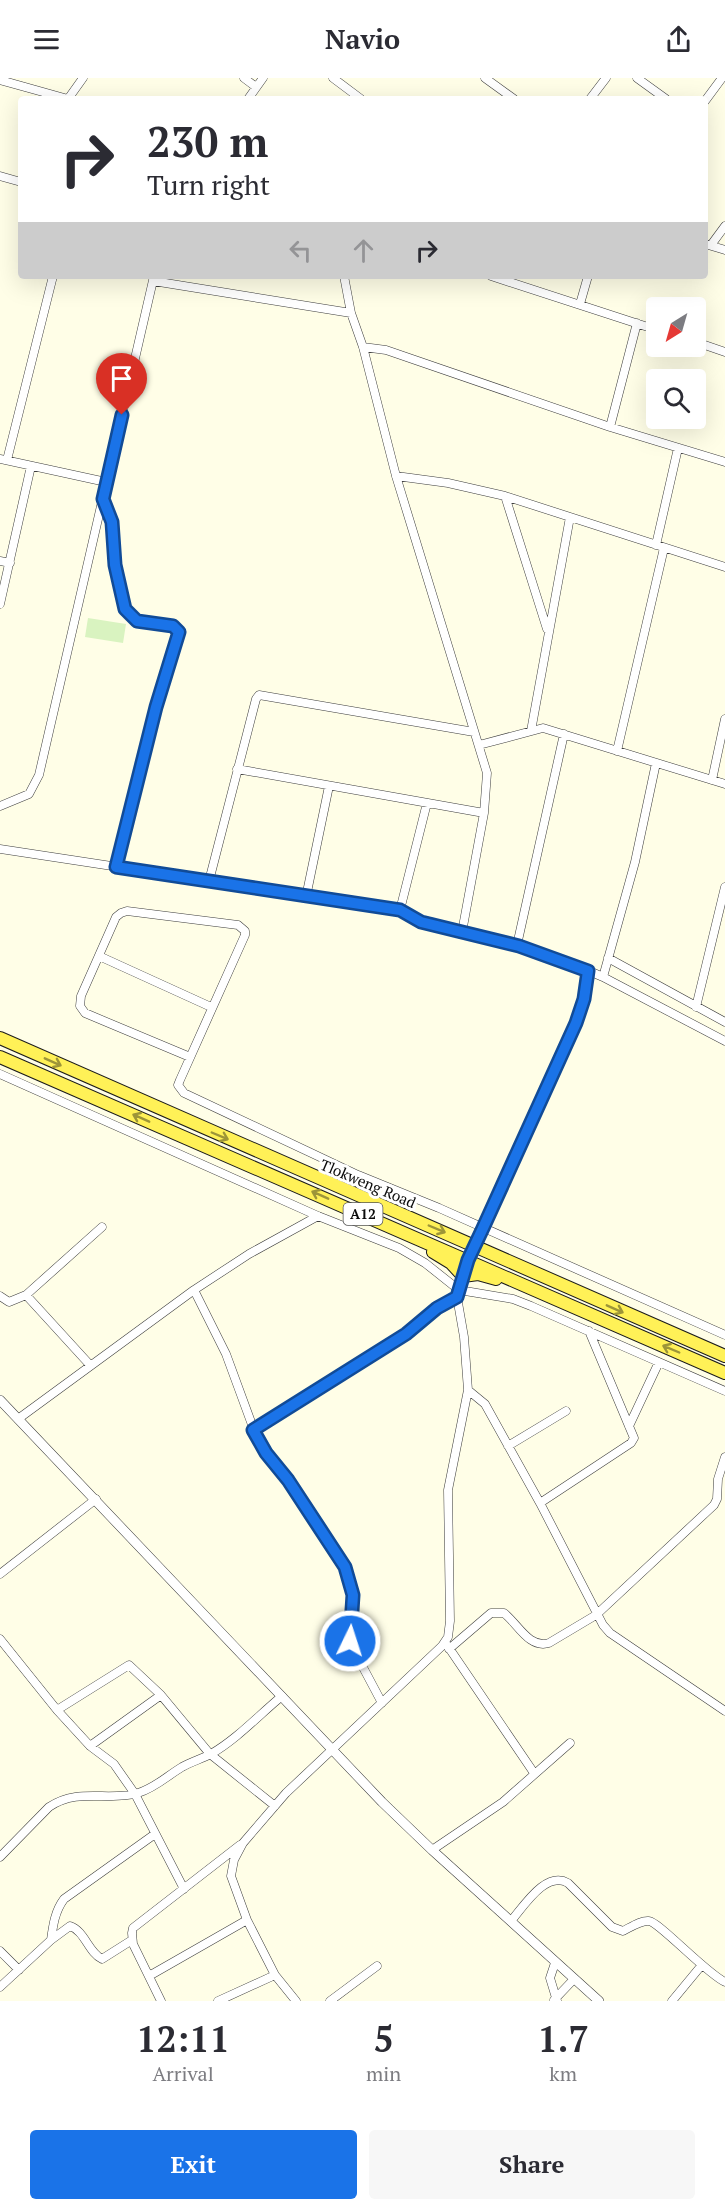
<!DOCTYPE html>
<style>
:root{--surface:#fff;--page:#f7f7f7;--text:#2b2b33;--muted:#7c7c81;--accent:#1a73e8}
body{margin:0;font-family:"PT Serif",serif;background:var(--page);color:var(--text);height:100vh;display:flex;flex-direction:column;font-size:22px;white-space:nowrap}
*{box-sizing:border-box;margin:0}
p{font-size:20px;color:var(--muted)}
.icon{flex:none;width:33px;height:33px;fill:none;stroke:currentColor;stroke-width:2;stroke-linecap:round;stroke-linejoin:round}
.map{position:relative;height:1923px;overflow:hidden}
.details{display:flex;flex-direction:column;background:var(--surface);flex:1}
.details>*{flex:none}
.guide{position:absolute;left:18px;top:18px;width:690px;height:183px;border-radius:6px;box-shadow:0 6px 24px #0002;background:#fff;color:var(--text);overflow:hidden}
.needle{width:39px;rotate:217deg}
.controls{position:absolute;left:646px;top:219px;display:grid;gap:12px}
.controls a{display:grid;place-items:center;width:60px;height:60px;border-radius:6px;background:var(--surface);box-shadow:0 6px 24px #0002;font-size:30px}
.pin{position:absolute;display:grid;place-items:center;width:51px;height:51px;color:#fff;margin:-62px -26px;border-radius:50% 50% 50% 0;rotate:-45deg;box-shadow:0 0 6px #0007}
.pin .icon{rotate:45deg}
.me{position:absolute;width:66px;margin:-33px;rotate:4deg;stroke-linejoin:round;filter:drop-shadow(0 0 4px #0008)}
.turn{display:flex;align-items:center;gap:21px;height:126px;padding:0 30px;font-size:27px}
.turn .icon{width:78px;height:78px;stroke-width:2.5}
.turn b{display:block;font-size:42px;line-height:51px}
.lanes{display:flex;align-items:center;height:57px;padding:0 30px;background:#0003;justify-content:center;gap:30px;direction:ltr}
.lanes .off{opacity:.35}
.eta{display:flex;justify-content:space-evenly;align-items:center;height:102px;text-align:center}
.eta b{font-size:36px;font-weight:700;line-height:42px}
.primary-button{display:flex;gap:12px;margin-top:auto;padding:12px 30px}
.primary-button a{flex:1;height:69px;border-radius:6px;background:var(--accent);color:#fff;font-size:24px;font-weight:700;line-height:69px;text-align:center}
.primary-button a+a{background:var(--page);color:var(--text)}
header{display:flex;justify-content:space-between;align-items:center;height:78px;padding:0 30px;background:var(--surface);font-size:27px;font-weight:700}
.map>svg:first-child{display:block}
</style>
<header><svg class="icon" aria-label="menu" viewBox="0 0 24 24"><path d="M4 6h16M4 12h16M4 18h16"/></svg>Navio<svg class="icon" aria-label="share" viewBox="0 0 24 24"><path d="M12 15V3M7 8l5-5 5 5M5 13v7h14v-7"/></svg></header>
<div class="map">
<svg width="725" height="1923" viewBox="0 0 725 1923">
<rect width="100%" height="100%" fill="#fffee7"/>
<path fill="#d9f3c0" d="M88,540L126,546L123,565L85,559Z"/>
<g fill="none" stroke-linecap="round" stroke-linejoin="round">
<defs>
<path id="minor" d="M244,0L256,9
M333,0L361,21
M485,0L514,21
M637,0L666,21
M0,2L68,21
M68,21L83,0
M248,21L263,0
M590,21L606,0
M705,23L722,0
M0,98L21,104
M705,166L725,172
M711,167L725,148
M344,198L351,235L363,269L396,398L487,695L484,735L462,854
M491,198L657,252
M153,203L351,235
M580,226L588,198
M696,264L725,274
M363,269L386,272L610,349L725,384
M610,349L637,245
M0,381L106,404
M7,382L53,198
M396,398L448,405L505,418L725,489
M505,418L547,551
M103,421L112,444L115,487L125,531L137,543L173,548L179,553L157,629L116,789
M656,467L678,370
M0,483L10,485
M0,526L31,388
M531,653L570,439
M479,667L543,650L725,706
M617,673L664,470
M237,691L484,735
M712,702L725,641
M0,728L29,716L39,697L154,198
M0,771L400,832L421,844L519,868L566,883L603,899L725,963
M209,803L256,621L259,617L474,654
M306,819L329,708
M400,832L427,725
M517,867L564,656
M99,878L211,929
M608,880L725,944
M603,899L635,784L656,685
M696,929L725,809
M190,979L85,935L80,928L81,918L116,839L121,835L127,833L238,847L245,853V857L180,1002L178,1007L184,1015L358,1097L439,1130L725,1257
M0,996L318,1138L399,1170L425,1185L459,1212L513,1221L531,1228L725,1313
M194,1212L226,1276L258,1363L288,1403L345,1489L353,1517L349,1563L382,1625
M26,1217L90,1287
M0,1218L9,1224L26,1217L102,1149
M468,1312L485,1326L540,1425L603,1547L610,1555L725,1633
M18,1341L194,1212L249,1176L318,1138
M629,1348L659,1284
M253,1352L406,1256L437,1230L457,1219
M508,1368L566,1333
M540,1425L631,1365L634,1360L589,1253
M0,1496L96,1421
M0,1561L57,1632L90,1668L114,1686L135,1716L184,1811
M447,1567L534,1695
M449,1571L491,1535H504C518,1546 529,1571 549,1565L596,1537L714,1427L717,1421L718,1401L725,1379
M57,1632L129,1587L161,1617
M90,1668L161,1617L210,1676L275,1728
M432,1772L503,1724L570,1665
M0,1779L49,1729C79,1709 108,1724 138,1715C155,1710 167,1698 182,1689C191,1684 201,1681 211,1676C237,1661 259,1637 282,1618
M511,1843C524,1828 546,1792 568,1805L612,1849L623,1853C631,1849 641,1842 649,1843C659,1844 706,1895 725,1904
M51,1862C53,1847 55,1833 64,1821L155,1756
M0,1873L19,1892
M555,1885L550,1900L557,1923
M149,1898L247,1842
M0,1909L51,1862L70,1848C85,1853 88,1874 102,1881L132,1862
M554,1922L574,1901
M161,1923L133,1866L132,1855L133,1850L240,1767
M218,1923L275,1897
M296,1923L275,1897L247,1842L231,1798L234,1782L243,1765L286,1715L442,1568L448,1559L450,1543L448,1412L468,1312L464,1259L457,1219L473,1167L483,1150L576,945L584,921L588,893
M330,1923L377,1888
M672,1923L701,1888"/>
<path id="tertiary" d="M0,1322L382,1724L432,1772L599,1923"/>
<path id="primary" d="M0,960L725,1278
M0,979L725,1295
M433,1174L451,1185L463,1198L478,1196L496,1201"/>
</defs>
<use href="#minor" stroke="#3d3d3d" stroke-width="9"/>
<use href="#tertiary" stroke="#3d3d3d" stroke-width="10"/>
<use href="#primary" stroke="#1b1b1b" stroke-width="14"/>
<use href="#minor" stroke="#fff" stroke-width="8"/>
<use href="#tertiary" stroke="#fff" stroke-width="9"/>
<use href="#primary" stroke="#fff157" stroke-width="12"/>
</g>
<defs><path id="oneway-shaft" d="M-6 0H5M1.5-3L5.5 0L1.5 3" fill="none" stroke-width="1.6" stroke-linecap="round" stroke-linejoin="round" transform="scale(1.5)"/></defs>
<g stroke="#9d9538">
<use href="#oneway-shaft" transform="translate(53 984) rotate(24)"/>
<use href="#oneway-shaft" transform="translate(141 1040) rotate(-156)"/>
<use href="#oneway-shaft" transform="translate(220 1058) rotate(23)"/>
<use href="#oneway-shaft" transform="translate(320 1117) rotate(-156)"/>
<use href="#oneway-shaft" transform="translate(437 1151) rotate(23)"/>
<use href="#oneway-shaft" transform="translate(615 1231) rotate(24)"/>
<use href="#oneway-shaft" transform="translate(671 1271) rotate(-157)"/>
</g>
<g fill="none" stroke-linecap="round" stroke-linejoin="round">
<defs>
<path id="route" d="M122,337L103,421L112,444L115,487L125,531L137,543L173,548L179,554L156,629L116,789L400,832L421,844L519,868L588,893L584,921L576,945L483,1150L468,1182L457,1219L437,1230L406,1256L253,1352L266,1375L288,1402L345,1489L353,1517L350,1563"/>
</defs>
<use href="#route" stroke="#114b97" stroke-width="15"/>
<use href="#route" stroke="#1a73e8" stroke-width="10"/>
</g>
<g text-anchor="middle" stroke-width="6" stroke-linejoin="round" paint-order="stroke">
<rect fill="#fff" stroke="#545454" stroke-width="1.5" x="343.5" y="1125" width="39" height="22" rx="4.5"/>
<g font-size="14" font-weight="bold" fill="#0a0a0a">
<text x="363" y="1141">A12</text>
</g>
<g font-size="15" fill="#0a0a0a" stroke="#fff">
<text transform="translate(368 1106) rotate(23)" y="5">Tlokweng Road</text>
</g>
</g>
</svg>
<div class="controls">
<a><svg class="needle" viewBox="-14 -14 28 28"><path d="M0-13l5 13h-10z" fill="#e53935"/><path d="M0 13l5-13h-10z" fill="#7c7c81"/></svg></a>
<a><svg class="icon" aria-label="search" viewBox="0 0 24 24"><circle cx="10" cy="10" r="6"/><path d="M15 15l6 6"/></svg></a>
</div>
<div class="pin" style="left:122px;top:337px;background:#d93025"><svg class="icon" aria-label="arrive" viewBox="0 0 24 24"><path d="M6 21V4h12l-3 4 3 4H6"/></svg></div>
<svg class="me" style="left:350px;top:1563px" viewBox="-20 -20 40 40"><circle r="17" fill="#1a73e8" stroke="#fff" stroke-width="3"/><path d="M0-11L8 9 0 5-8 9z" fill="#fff"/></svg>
<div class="guide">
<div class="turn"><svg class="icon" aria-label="right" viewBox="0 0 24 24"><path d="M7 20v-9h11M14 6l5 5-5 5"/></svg><div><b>230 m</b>Turn right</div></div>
<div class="lanes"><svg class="icon off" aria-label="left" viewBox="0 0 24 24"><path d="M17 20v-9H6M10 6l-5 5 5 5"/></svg><svg class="icon off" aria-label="ahead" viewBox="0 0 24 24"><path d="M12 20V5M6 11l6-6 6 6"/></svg><svg class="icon" aria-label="right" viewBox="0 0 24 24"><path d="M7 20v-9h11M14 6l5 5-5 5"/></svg></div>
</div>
</div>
<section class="details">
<div class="eta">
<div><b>12:11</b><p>Arrival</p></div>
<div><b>5</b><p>min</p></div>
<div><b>1.7</b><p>km</p></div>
</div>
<div class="primary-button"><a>Exit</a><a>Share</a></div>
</section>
